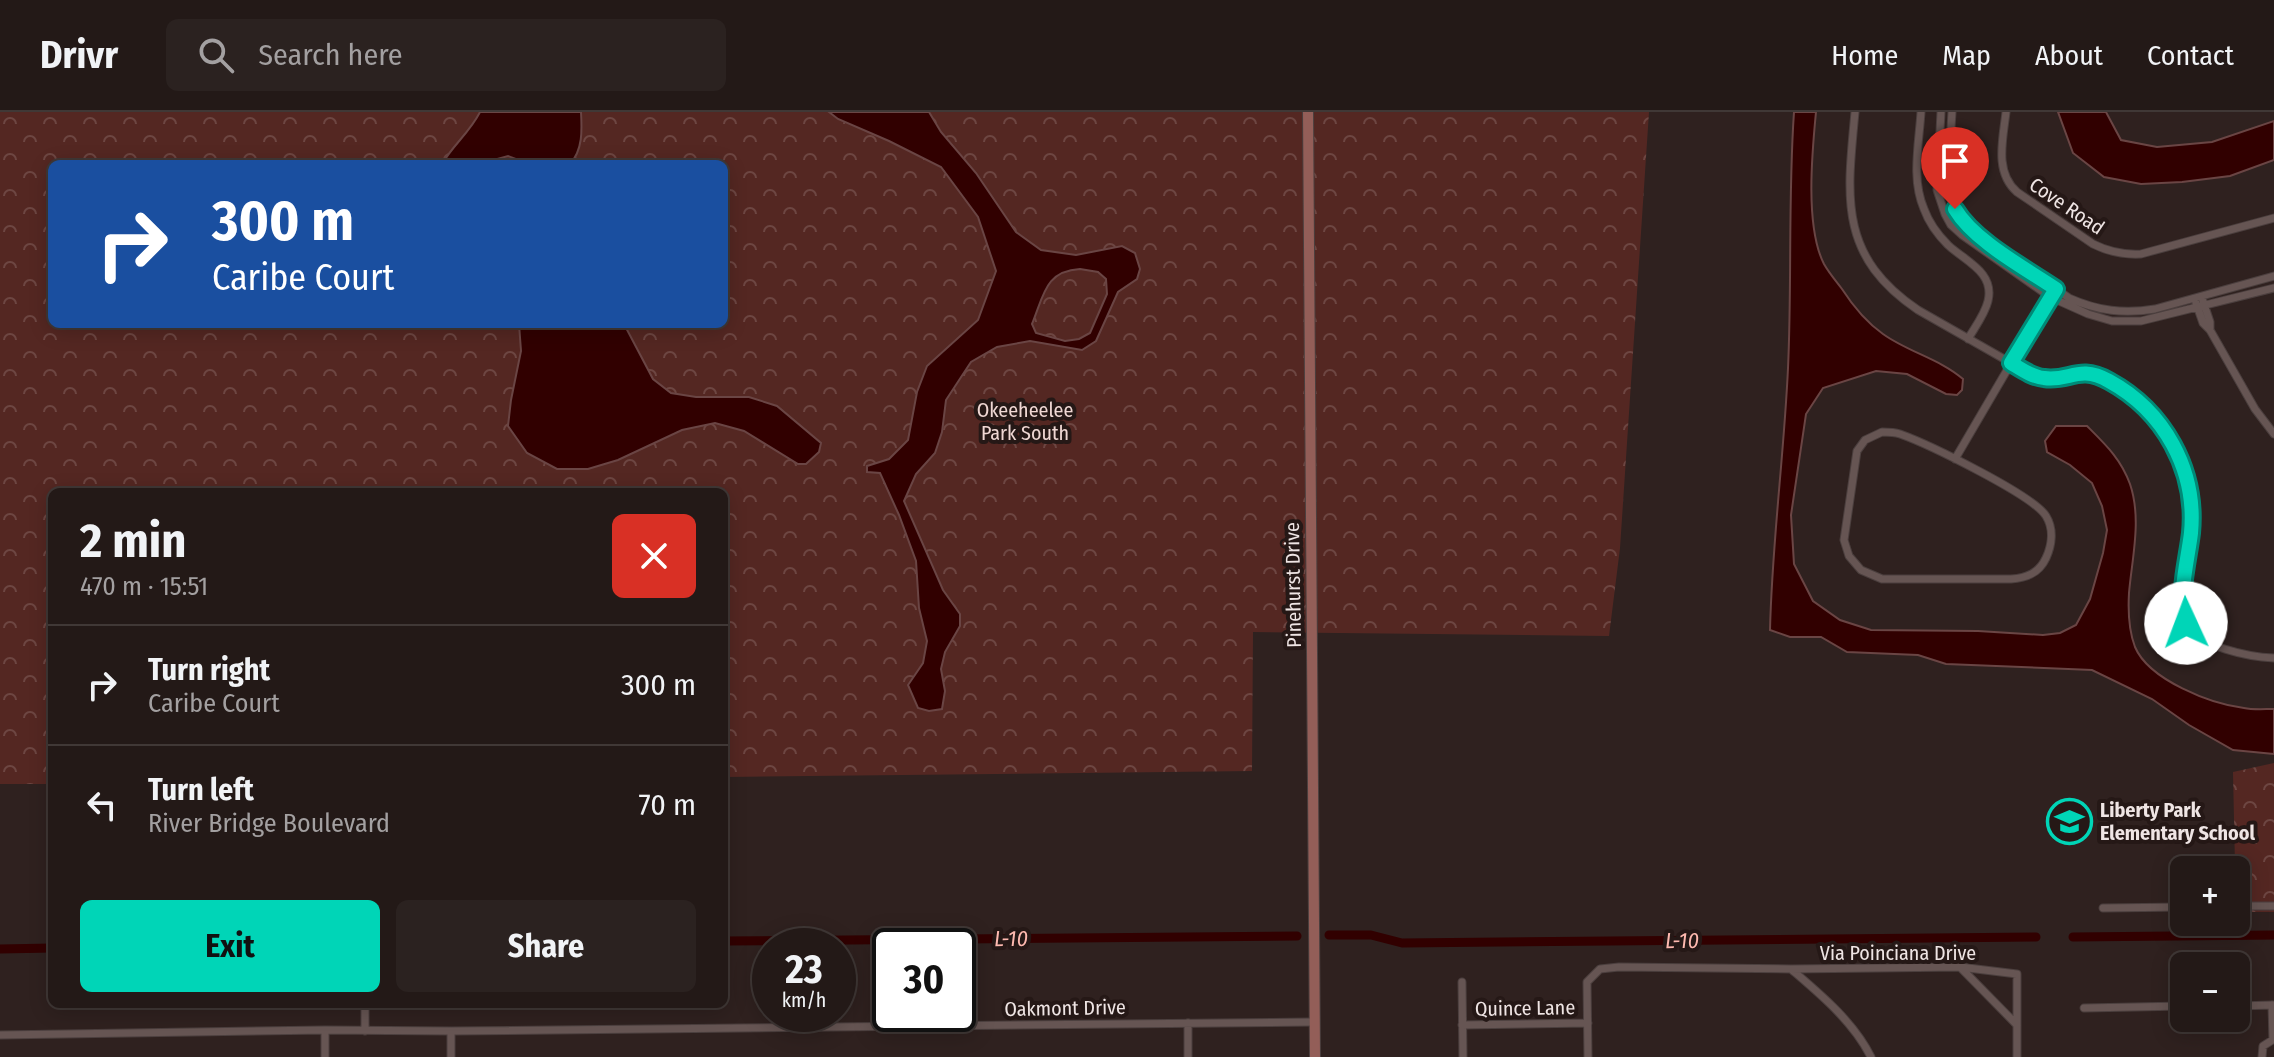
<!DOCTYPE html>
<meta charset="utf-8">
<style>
:root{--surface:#231917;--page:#2b2220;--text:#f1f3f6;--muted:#a3a0a1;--line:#403836;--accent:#00d5b7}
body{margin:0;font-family:"Fira Sans Condensed",sans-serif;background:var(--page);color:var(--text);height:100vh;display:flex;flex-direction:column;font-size:30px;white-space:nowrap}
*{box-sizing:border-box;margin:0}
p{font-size:26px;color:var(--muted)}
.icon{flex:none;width:44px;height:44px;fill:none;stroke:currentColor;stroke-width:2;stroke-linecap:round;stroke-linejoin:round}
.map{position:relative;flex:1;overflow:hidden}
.details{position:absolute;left:48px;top:376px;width:680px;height:520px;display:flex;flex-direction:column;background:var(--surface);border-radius:12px;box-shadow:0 4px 20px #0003,0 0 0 2px var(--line)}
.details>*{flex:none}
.hud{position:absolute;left:48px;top:48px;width:680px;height:168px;border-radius:12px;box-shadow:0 4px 20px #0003,0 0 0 2px var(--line);background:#1a4fa0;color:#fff;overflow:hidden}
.tools{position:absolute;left:2170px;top:744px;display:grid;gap:16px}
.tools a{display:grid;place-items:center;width:80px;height:80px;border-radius:12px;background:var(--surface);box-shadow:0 4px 20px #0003,0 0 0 2px var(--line);font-size:40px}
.speed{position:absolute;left:752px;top:816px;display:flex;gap:16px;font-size:40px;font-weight:700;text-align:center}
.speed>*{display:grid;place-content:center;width:104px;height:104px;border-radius:50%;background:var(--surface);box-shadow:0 4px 20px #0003,0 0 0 2px var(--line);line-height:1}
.speed small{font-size:20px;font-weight:400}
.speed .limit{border:4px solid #111;border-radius:12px;background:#fff;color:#111}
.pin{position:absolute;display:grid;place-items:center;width:68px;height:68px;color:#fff;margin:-82px -34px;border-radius:50% 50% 50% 0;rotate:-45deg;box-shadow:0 0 8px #0007}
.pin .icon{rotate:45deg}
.me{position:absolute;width:88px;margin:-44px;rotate:358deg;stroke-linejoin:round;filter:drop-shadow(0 0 6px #0008)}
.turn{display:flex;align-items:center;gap:28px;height:168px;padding:0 32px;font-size:36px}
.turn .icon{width:104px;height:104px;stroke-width:2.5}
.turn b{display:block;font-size:56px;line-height:68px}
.round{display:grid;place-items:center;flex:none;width:84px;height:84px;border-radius:12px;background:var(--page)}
.summary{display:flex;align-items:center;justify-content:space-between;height:136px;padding:0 32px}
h1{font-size:48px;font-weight:700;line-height:60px}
.button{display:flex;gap:16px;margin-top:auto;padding:16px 32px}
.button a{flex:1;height:92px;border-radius:12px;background:var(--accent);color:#111;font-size:32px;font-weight:700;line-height:92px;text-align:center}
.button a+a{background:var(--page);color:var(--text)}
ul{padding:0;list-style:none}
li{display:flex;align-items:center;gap:24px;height:120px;padding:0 32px;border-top:2px solid var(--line)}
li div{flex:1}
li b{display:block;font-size:30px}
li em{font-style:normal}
header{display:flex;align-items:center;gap:48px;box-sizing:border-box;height:112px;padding:0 40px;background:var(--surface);border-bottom:2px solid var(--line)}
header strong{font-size:38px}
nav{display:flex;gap:44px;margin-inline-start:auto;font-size:28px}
.search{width:560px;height:72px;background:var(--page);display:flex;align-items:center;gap:20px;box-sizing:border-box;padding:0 28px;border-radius:12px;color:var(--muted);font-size:30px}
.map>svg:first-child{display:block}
</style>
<header>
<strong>Drivr</strong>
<div class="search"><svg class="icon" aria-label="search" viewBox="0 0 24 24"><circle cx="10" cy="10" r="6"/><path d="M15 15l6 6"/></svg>Search here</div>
<nav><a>Home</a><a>Map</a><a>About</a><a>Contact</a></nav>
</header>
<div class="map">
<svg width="2274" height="945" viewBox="0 0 2274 945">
<defs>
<pattern id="park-crowns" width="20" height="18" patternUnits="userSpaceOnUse" patternTransform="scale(2)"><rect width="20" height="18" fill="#542722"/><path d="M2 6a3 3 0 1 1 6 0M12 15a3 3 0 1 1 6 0" fill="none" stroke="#6d4642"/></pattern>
</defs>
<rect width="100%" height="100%" fill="#2f211f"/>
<path fill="url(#park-crowns)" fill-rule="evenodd" d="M0,0H1649L1620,436L1609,524L1253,520L1252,659L724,665V380H52V672H0ZM52,52H724V212H52Z
M2274,651V800H2236L2233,660Z"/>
<path fill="#310000" stroke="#6a4544" stroke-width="2" fill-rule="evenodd" d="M480,0H581C582,18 583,38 570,52H529L508,44L479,52H442C453,33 470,20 480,0Z
M829,0H929L941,20L976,61L1016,120L1041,138L1076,143L1122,134L1135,141L1140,157L1137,167L1118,180L1096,229L1082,238L1030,229L997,235L971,250L946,288L942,320L935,341L916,362L904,389L943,478L960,502V514L945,540L941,557L945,579L942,597L929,599L918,596L908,573L923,551L927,529L919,496L916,449L899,403L880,361L867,360V354L889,347L908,328L917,280L927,254L978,208L996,159L978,105L941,55L889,29L838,7ZM1080,157L1098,160L1106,167L1107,182L1090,221L1079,227L1065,229L1036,221L1032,212C1044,183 1045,159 1080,157Z
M1794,0H1816C1812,41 1805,115 1824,152C1829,161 1836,169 1842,177C1853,194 1866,210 1883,222C1908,240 1940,247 1963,267L1962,278L1957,283L1946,282L1907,262L1876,259L1823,276L1806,302L1791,403L1794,452L1813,489L1840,508L1871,518L1978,519L2043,523L2060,521L2076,513L2090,487L2103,441L2107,418L2102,394L2092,371L2070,353L2047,340L2045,329L2056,314H2087C2106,333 2121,347 2130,372C2142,407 2132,446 2129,481C2128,498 2129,519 2135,535C2149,568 2211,592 2244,596C2253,598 2264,597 2274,597V642L2233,638L2189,613L2152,587L2092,558L1946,552L1918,543L1847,540L1821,525H1790L1770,518C1772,430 1784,344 1788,256C1792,171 1788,85 1794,0Z
M2058,0H2106L2121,28L2157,35L2212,30L2274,9V48L2230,64L2182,70L2141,72L2104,65L2073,41Z
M519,212H624L653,267L671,281L696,285H749L777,294L821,331L819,340L806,352H798L744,319L715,311L682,318L618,348L588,357H557L527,341L508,314L511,288L521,239Z"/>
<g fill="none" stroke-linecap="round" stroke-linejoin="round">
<path stroke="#310000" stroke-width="9" d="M1329,823H1371L1402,831L2036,825
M2073,825L2274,823
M724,829L1297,824
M0,837L52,836"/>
<defs>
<path id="street" d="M1855,0C1847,85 1838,144 1918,198L2034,264C2058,271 2080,255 2105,267C2158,293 2189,345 2191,404C2192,420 2189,436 2187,452C2185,470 2178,495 2186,512C2198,535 2250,545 2274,546
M1921,0C1919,32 1911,67 1924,97C1929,111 1938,123 1948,133C1965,149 1995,160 1988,189C1985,202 1975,215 1968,227
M1941,0L1937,78L1945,102L1951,113L1962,123L2050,185L2088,202L2112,209H2141L2274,176
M1952,0L1948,66L1951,87L1961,106L1976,122L2069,186C2098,199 2124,202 2155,197L2274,164
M2006,0C2003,27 1994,60 2017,80L2093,132C2109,140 2123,143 2141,142L2274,106
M2203,189L2210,210V218
M2196,191L2203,211L2210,218L2255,297L2274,322
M1882,320C1888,320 1894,320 1900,322C1928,332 2033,383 2046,404C2054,417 2052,433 2046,446C2039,461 2027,466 2011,467H1882L1861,458L1849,444L1844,428L1857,339L1865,328Z
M1955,347L2051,183
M2236,794H2274
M2103,796L2184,795
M1960,855L2017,913
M1462,870L1463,945
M365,892V919
M2272,893L2273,928
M2236,894L2274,893
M2084,896L2184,894
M1188,911V945
M1462,913L1588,911
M325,918V945
M451,919V945
M0,923L325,918L451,919L1314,910
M1588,945L1587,870L1600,857L1619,855L1791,857
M1871,945C1853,909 1820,882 1791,857L1960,855L2017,862V945
M2262,945L2263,934L2274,927"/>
<path id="secondary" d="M1308,0L1315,945"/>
</defs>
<use href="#street" stroke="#4b3f3e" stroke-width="9"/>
<use href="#secondary" stroke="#4b3f3e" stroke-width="12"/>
<use href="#street" stroke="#665553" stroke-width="7"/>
<use href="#secondary" stroke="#935e58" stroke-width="10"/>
</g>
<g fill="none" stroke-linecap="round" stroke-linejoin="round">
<defs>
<path id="route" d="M1955,97C1974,129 2025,156 2056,177L2011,251C2021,257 2032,265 2044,266C2070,270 2078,252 2109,269C2164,299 2197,358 2191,421C2188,447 2177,487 2186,511"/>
</defs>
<use href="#route" stroke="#008a77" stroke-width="20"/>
<use href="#route" stroke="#00d5b7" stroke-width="14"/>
</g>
<defs>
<symbol id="school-ring" viewBox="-11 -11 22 22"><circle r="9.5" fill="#251816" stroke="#00d5b7" stroke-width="1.5"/><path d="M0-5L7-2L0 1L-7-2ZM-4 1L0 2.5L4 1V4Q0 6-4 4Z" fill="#00d5b7"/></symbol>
</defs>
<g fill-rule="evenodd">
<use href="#school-ring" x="2044" y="684" width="51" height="51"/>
</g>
<g text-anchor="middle" stroke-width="8" stroke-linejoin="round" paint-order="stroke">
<g font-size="20" fill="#efe5e4" stroke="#251816">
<text transform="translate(2067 94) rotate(34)" y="7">Cove Road</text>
<text transform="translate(1293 473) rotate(-91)" y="7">Pinehurst Drive</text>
<text x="1898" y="848">Via Poinciana Drive</text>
<text transform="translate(1065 896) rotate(-1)" y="7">Oakmont Drive</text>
<text transform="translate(1525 896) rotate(-1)" y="7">Quince Lane</text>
</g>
<g font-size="20" fill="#efd7d3" stroke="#251816">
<text x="1025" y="305">Okeeheelee<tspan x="1025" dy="23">Park South</tspan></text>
</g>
<g font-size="20" font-weight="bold" fill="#efe5e4" stroke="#251816" text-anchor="start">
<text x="2100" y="705">Liberty Park<tspan x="2100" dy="23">Elementary School</tspan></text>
</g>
<g font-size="22" font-style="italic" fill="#feb9af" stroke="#251816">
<text transform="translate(1011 826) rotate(-1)" y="8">L-10</text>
<text transform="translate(1682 828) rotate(-1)" y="8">L-10</text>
</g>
</g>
</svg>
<div class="tools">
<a>+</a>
<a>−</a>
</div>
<div class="speed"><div>23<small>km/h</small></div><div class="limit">30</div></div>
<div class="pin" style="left:1955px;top:97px;background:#d93025"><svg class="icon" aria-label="arrive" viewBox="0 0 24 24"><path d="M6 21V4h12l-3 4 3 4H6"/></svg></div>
<svg class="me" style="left:2186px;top:511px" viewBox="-20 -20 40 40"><circle r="19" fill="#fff"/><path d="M0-13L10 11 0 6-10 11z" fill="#00d5b7"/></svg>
<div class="hud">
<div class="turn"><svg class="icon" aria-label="right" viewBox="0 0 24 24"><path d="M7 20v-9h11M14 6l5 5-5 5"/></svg><div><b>300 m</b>Caribe Court</div></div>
</div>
<section class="details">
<div class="summary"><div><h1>2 min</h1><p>470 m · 15:51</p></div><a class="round" style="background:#d93025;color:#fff"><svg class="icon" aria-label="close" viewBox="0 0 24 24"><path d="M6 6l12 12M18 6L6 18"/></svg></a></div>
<ul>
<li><svg class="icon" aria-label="right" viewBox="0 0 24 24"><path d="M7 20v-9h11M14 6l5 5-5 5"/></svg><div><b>Turn right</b><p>Caribe Court</p></div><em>300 m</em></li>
<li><svg class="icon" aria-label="left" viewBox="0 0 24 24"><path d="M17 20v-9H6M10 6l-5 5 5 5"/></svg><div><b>Turn left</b><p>River Bridge Boulevard</p></div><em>70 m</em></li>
</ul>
<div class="button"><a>Exit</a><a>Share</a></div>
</section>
</div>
